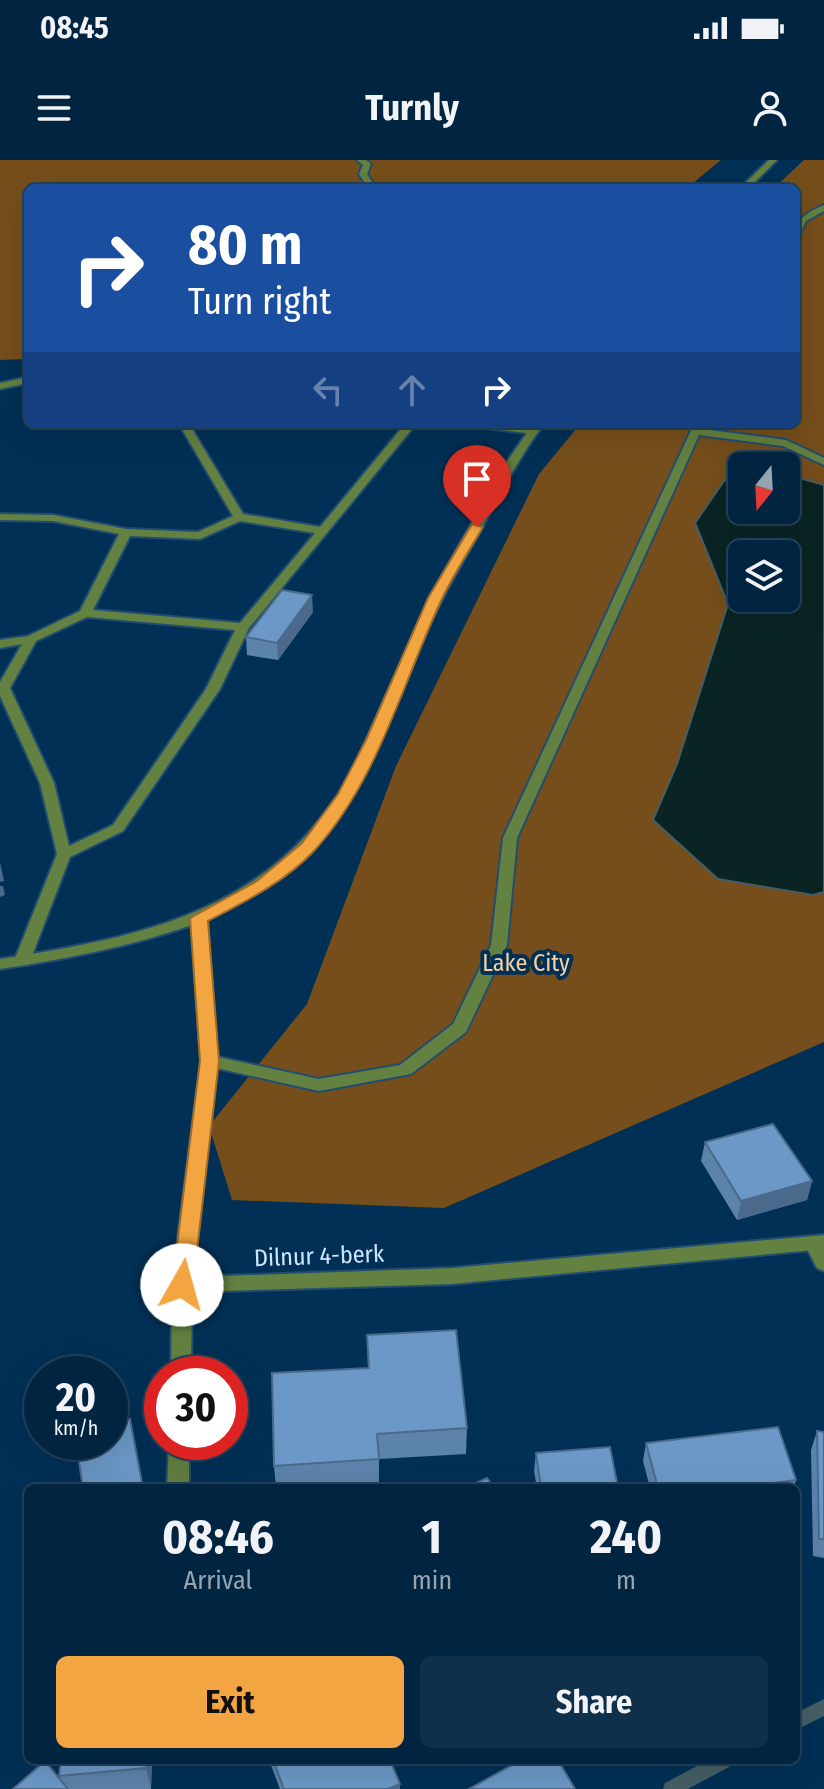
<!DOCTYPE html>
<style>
:root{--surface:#012440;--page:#0f304b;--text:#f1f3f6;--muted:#96a4b1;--line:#234159;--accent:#f2a541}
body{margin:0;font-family:"Fira Sans Condensed",sans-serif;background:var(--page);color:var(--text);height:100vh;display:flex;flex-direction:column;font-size:30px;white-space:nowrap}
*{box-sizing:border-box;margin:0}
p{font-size:26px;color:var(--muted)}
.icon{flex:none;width:44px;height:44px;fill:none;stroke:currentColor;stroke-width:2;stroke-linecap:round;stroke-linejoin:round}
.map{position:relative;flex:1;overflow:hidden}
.sheet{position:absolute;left:24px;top:1324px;width:776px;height:280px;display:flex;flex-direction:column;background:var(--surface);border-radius:12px;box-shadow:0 8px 32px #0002,0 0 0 2px var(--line)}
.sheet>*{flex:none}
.guide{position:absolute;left:24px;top:24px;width:776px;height:244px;border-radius:12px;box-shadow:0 8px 32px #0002,0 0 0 2px var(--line);background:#1a4fa0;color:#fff;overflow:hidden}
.needle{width:52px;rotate:198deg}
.fabs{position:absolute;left:728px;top:292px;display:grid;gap:16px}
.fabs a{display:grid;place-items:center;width:72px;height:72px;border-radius:12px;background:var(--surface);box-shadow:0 8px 32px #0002,0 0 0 2px var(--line);font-size:40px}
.speed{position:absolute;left:24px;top:1196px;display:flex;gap:16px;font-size:40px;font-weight:700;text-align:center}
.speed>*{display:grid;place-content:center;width:104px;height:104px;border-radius:50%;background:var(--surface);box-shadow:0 8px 32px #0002,0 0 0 2px var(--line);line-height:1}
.speed small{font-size:20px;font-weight:400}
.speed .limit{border:12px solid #d22;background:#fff;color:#111}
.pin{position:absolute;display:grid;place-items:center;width:68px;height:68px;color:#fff;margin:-82px -34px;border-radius:50% 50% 50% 0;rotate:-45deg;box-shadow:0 0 8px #0007}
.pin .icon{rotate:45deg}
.me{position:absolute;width:88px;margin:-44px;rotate:7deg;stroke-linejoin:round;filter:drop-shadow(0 0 6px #0008)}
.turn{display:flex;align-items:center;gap:28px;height:168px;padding:0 32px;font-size:36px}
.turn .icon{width:104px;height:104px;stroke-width:2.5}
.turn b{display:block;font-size:56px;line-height:68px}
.lanes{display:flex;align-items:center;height:76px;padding:0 32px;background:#0003;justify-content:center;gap:40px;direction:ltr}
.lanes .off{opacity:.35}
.eta{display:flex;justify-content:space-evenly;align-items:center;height:136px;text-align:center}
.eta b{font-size:48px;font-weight:700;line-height:56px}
.primary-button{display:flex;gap:16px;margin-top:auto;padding:16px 32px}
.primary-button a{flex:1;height:92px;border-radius:12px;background:var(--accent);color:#111;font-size:32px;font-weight:700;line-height:92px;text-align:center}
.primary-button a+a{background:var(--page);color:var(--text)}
.status{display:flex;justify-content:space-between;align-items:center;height:56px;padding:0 40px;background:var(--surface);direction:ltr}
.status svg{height:22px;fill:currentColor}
header{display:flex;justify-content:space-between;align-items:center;height:104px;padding:0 32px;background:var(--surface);font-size:36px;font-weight:700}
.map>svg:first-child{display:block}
</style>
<div class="status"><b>08:45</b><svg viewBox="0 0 49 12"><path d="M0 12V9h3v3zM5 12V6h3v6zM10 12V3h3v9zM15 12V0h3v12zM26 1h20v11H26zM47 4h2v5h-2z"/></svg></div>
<header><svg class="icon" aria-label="menu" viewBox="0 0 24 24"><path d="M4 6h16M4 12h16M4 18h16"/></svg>Turnly<svg class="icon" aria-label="person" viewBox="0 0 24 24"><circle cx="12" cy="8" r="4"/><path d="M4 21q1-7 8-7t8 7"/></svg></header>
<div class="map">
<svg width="824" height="1629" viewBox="0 0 824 1629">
<rect width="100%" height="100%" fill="#013056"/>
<path fill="#754e1b" d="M0,0H721L687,28H28V199L0,200Z
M804,0H824V325L786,314V306H742V318L724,321L695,362L728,444L677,604L653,660L813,735L824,732V882L444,1048L232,1040L209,966L307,844L396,606L539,314L580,264H796V28H774Z"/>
<path fill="#0a2423" stroke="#455e65" stroke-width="2" fill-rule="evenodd" d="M786,314L824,325V732L813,735L718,719L653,660L677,604L728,444L695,363L724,321L742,318V350H786ZM742,394H786V438H742Z"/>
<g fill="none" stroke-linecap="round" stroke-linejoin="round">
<path fill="#455e65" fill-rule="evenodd" d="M824,1539V1556L796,1570V1553Z
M708,1600H733L731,1606L688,1629H663L665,1623Z"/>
<defs>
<path id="lane" d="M357,0H366L371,4L367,14L376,28H368L359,14L363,5Z
M824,45V51L806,61L799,76L796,77C796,58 808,52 824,45Z
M28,217V223L0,229V223Z
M179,264H189L243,354L320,367L405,264H416L249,468L220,529L123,671L70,697L30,801L28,805H16L14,801L57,694L40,623L0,536V522L22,484L0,488V480L28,476L80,451L119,374L53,361L0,360V354L53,355L126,369L198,372L233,356ZM240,361L315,373L240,463L93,450L130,376L200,379ZM87,457L235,470L206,529L113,665L69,686L54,623L10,528L36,481Z
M474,264C493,264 522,261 538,271L533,274L479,267Z
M694,264H704L702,269L786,280L824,298V305L783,286L699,275L517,678L507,785L466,872L411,914L319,931L203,905L201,901L203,897L209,895L319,919L400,905L453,864L491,785L503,678Z
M814,1078L821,1080L824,1086V1111L817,1108L805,1085L807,1080Z"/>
<path id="street" d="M769,0H777L749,28H740Z
M533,264H544C519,297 501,332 482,368C464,400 445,430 430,464C391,553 363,648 285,713C262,733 234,746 207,759L217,901L193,1117L452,1108L824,1075V1089L452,1124L192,1132L191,1214H171L172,1125L201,901L192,765C129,787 65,799 0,809V799C147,776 273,751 352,612L432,433L506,303Z
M169,1282H189V1328H167Z"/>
</defs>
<use href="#lane" stroke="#224d71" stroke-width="4"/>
<use href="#street" stroke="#224d71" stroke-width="4"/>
<use href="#lane" fill="#638140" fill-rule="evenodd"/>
<use href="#street" fill="#638140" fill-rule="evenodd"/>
</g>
<path fill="#5c83aa" d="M313,452L278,500L247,495L246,477Z
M705,982L812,1021L807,1040L737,1060L701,1001Z
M367,1175L467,1268L466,1294L379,1299V1325L327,1328H276L274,1306L368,1208Z
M817,1271L824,1272V1398L813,1396L811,1290Z
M646,1283L796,1320L794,1328H650L643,1301Z
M536,1293L618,1328H537L534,1311Z
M61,1600H152L151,1629H13L61,1621L59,1616Z
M269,1600H390L400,1624V1629H280Z"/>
<path fill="#4b6a8b" d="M312,435L313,452L278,500L277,483Z
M0,702L4,721L0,722Z
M0,726H3L5,735L0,737Z
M812,1021L807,1040L737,1060L741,1041Z
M146,1600H152L151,1629L146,1608Z
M400,1624V1629H388Z"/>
<path fill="#6b98c6" stroke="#4b6a8b" stroke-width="2" d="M282,430L312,435L277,483L246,477Z
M773,964L812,1021L741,1041L705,982Z
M456,1170L467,1268L377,1274L379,1299L274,1306L272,1213L369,1208L367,1175Z
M130,1259L143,1328H83L76,1282H110V1263Z
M778,1267L796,1320L734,1328H658L646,1283Z
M817,1271L824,1272V1379H819Z
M610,1287L618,1328H541L536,1293Z
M487,1318L494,1328H465Z
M61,1600H146V1608L59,1616Z
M273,1600H390L400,1624L388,1629H284Z
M521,1600H558L575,1629H469Z
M45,1601L68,1629H13Z"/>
<path fill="#f2a541" stroke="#9d6b2a" stroke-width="2" d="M472,364L483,367C469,391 453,415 441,441C402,524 378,621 314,691C285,722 246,741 208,761L219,901L193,1125L190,1131L182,1133L175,1131L172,1125L200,901L190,758L257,721L302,683L338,634L366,580L428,438Z"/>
<g text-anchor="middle" stroke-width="8" stroke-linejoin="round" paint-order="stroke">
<g font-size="24" fill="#f8cfa1" stroke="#013056">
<text x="526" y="811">Lake City</text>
</g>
<g font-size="24" fill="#cee5fe" stroke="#013056">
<text transform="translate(319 1096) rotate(-2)" y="8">Dilnur 4-berk</text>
</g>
</g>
</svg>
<div class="fabs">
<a><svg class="needle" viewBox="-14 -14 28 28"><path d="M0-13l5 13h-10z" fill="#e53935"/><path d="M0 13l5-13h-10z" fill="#96a4b1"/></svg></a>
<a><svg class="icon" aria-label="layers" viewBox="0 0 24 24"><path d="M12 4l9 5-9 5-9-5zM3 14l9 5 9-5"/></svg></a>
</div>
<div class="speed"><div>20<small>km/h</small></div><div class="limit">30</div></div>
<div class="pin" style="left:477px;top:367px;background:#d93025"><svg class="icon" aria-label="arrive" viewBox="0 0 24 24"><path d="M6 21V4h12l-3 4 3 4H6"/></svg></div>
<svg class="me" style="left:182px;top:1125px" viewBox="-20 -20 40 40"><circle r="19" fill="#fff"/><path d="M0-13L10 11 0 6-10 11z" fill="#f2a541"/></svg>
<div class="guide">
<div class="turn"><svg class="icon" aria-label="right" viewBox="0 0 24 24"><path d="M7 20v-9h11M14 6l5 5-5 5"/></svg><div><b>80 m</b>Turn right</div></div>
<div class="lanes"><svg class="icon off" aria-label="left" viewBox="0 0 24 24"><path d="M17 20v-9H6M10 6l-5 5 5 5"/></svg><svg class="icon off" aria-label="ahead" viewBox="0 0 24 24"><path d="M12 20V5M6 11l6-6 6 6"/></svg><svg class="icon" aria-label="right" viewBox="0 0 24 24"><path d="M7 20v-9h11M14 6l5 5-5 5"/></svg></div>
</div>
<section class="sheet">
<div class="eta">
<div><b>08:46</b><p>Arrival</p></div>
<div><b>1</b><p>min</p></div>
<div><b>240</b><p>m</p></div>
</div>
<div class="primary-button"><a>Exit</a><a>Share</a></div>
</section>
</div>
